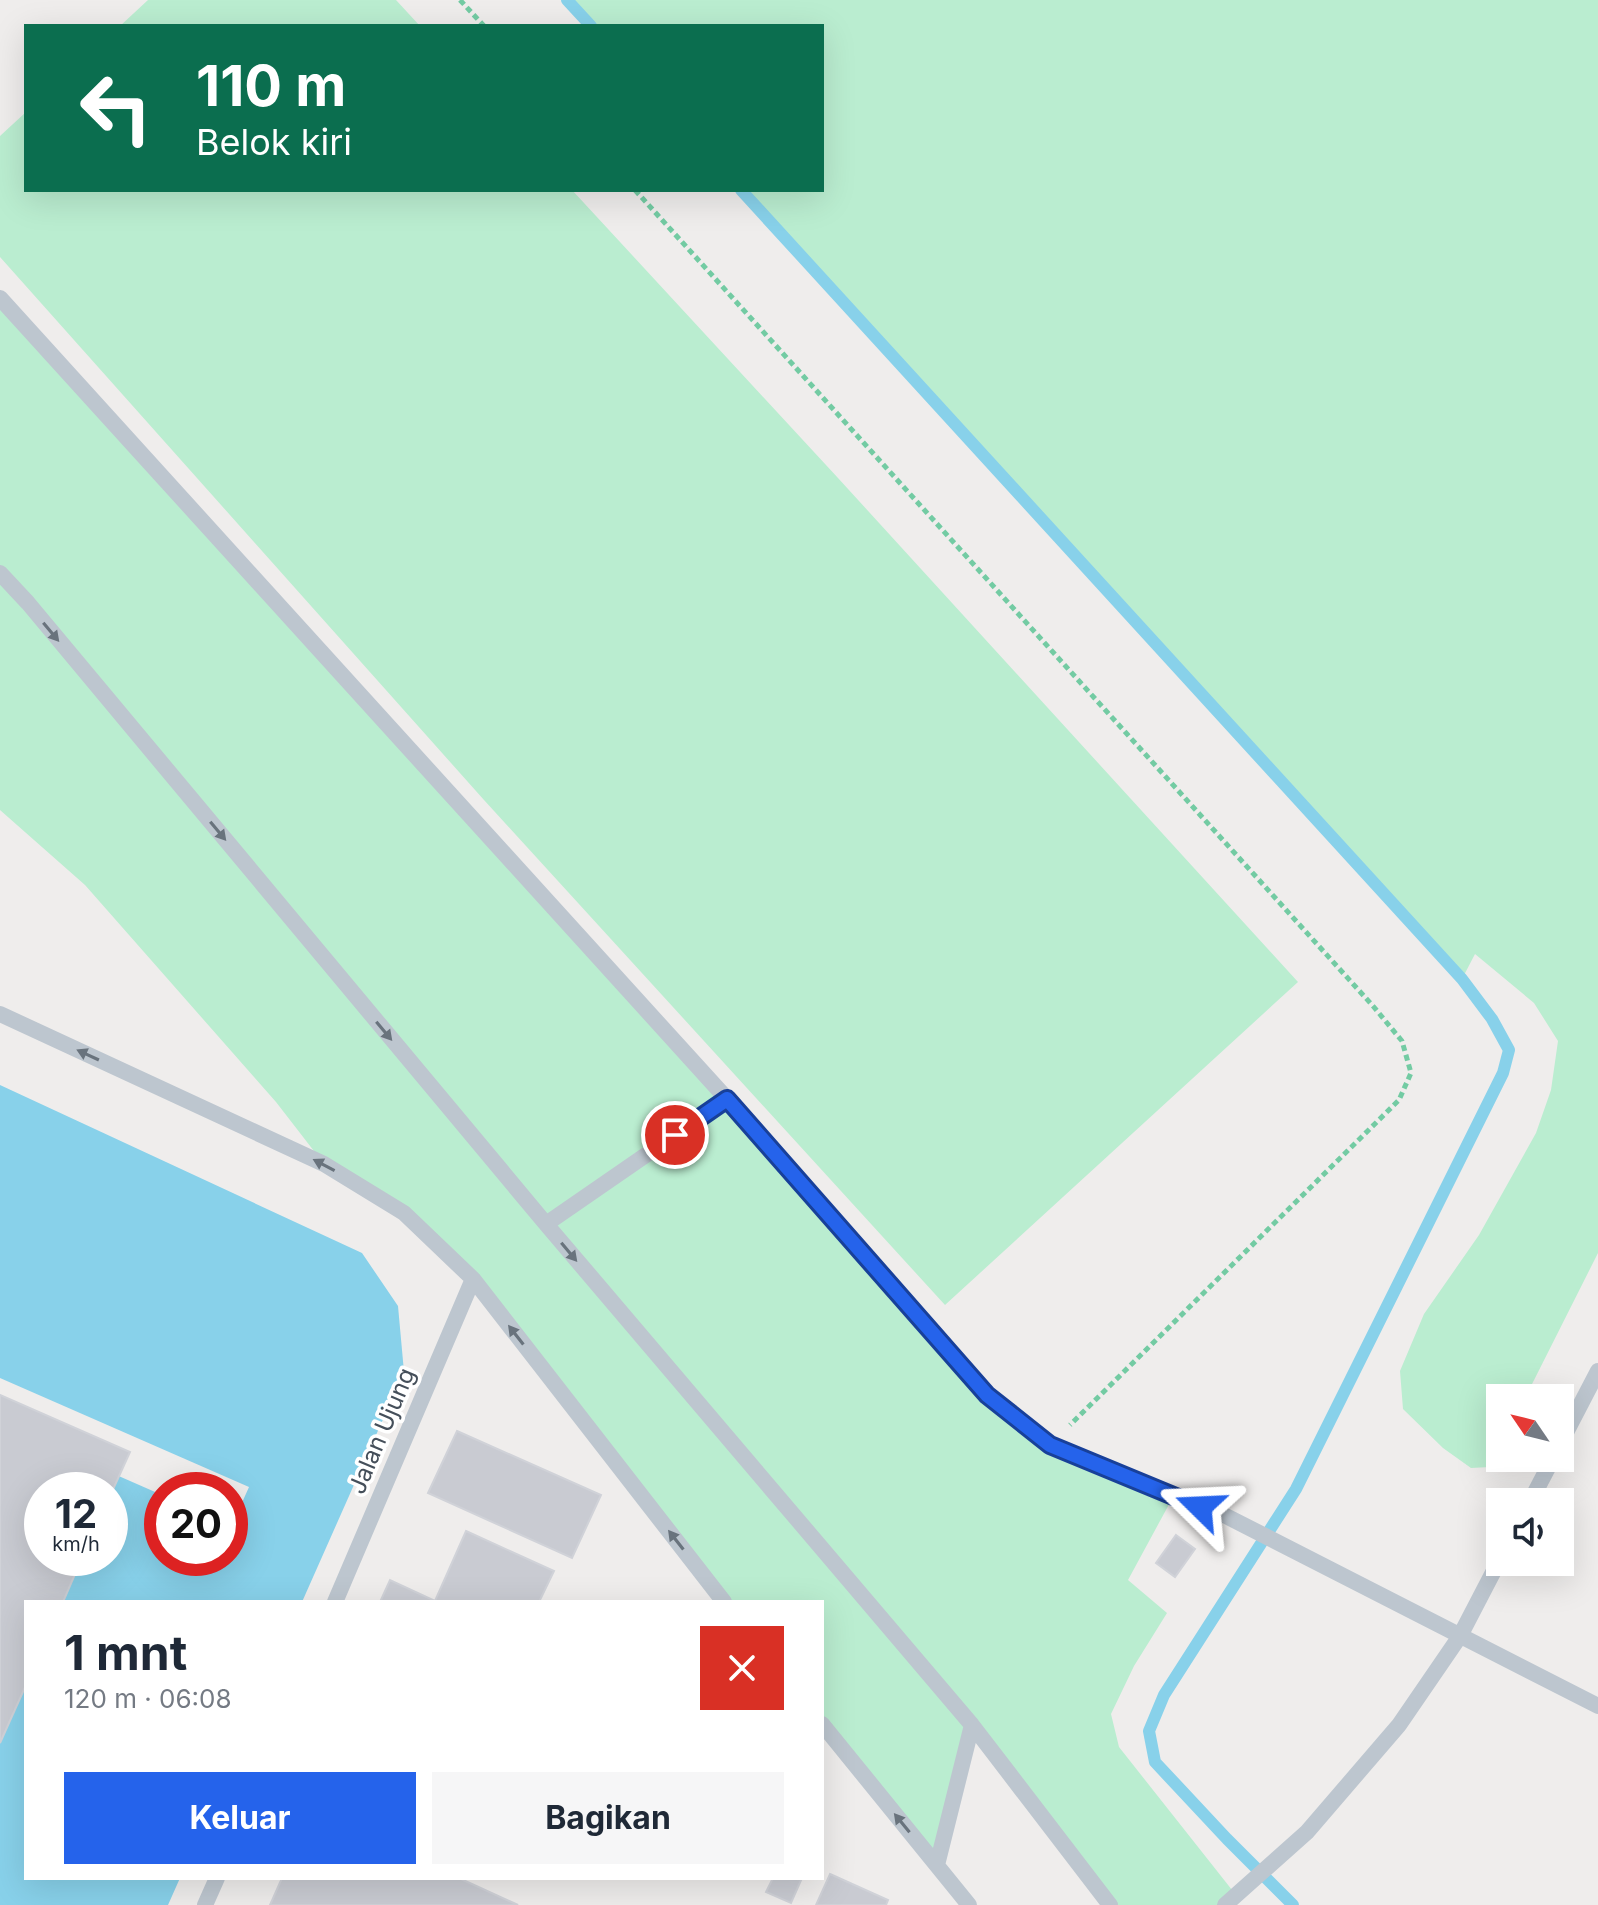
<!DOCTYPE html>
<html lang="id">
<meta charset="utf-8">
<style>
:root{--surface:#fff;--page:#f6f6f7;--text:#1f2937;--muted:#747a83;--accent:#2563eb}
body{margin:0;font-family:Inter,sans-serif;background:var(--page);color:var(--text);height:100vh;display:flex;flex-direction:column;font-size:30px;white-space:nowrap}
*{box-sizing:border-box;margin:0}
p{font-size:26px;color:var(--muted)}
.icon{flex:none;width:44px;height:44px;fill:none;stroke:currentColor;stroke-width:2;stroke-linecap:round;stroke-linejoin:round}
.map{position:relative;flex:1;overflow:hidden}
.drawer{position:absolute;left:24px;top:1600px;width:800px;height:280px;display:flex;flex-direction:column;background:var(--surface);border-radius:0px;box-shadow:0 8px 32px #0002}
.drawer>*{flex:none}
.guide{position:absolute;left:24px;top:24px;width:800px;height:168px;border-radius:0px;box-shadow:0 8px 32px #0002;background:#0b6e4f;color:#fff;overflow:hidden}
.needle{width:52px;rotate:305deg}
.fabs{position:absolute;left:1486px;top:1384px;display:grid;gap:16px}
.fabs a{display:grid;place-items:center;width:88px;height:88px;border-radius:0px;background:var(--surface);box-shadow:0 8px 32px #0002;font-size:40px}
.speed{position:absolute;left:24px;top:1472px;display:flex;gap:16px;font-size:40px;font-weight:700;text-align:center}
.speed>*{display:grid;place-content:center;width:104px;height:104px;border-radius:50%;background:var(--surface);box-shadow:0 8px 32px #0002;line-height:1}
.speed small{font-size:20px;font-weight:400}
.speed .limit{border:12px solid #d22;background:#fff;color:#111}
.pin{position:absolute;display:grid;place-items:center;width:68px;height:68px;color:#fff;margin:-34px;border:4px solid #fff;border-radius:50%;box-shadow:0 2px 8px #0007}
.me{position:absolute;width:88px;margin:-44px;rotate:291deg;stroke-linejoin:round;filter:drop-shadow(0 0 6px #0008)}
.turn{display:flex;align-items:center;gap:28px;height:168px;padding:0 40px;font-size:36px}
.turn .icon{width:104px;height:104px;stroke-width:2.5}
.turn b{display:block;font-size:56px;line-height:68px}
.round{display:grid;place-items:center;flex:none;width:84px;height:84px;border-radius:0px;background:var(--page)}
.head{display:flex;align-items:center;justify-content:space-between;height:136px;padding:0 40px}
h1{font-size:48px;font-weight:700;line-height:60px}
.action{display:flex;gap:16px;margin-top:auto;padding:16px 40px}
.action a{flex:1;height:92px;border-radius:0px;background:var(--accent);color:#fff;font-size:32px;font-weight:700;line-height:92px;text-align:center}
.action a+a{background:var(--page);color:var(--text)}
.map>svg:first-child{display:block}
</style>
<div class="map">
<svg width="1598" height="1905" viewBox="0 0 1598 1905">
<rect width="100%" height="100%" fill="#efedec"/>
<path fill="#baedd0" d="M148,0H396L420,26H120Z
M567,0H1598V1253L1525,1398H1500V1448L1490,1467L1471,1468L1443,1448L1403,1409L1400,1371L1424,1314L1479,1235L1536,1133L1551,1090L1558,1041L1534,1003L1475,954L1462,979L741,190H822V26H591Z
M26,112V190H572L838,478L1298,982L945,1305L484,800L0,257V136Z
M0,298L987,1395L1050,1446L1173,1497L1128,1580L1167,1613L1134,1666L1111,1714L1119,1747L1236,1895L1225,1905H1110L972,1726L937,1865L822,1720V1602H728L473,1279L404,1213L324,1164L276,1102L85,885L0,810Z"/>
<path fill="#88d1ea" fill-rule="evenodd" d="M0,1085L362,1253L398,1306L404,1372L302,1602H26V1878H180L168,1905H0ZM42,1490H110V1558H42ZM162,1490H230V1558H162Z"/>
<path fill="#efedec" d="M0,1378L249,1487L232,1525H230V1490H162V1495L0,1424Z"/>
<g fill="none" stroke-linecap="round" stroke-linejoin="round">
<path stroke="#88d1ea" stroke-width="12" d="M567,0L591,26
M741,190L1462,979L1492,1019L1509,1050L1503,1073L1296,1489L1164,1695L1149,1731L1155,1762L1227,1839L1293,1905"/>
</g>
<path fill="#c9cbd2" stroke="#d0d2d8" stroke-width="2" d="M0,1395L130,1452L110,1496V1490H42V1558H82L63,1602H26V1685L0,1743Z
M457,1431L601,1495L572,1558L428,1493Z
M466,1531L554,1571L539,1602H380L390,1580L435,1601Z
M1176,1535L1195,1549L1175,1577L1156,1563Z
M830,1874L888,1900L886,1905H816Z
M282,1878H459L518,1905H270Z
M773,1878H802L791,1903L766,1892Z"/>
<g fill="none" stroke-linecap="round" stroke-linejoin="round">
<path stroke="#73cba3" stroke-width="5" stroke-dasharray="6 4" stroke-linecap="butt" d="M460,0L484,26
M635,190L1373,1006L1402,1041L1411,1073L1399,1100L1070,1425"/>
<path stroke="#bdc6cf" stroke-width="16" d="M0,298L727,1099L987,1395L1050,1445L1173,1497L1226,1516L1598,1706
M0,573L28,603L546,1224L972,1725L1110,1905
M0,1014L324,1164L404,1213L473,1279L724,1602
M546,1224L727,1099
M1560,1444L1598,1371
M1530,1502L1553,1458
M335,1602L473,1279
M822,1724L969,1905
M937,1865L972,1725
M205,1905L217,1878
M1225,1905L1307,1832L1399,1725L1460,1636L1500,1559"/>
</g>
<defs><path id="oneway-solid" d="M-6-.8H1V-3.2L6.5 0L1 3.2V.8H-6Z" transform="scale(2)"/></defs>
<g fill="#69737d">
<use href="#oneway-solid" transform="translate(51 632) rotate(50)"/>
<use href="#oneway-solid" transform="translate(218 831) rotate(50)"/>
<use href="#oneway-solid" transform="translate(384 1031) rotate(50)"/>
<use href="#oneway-solid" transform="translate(88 1055) rotate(-155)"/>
<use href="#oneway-solid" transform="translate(324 1165) rotate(-152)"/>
<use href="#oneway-solid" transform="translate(569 1252) rotate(50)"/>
<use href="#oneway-solid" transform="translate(516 1335) rotate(-128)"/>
<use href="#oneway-solid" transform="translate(676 1540) rotate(-128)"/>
<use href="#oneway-solid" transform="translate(902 1823) rotate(-129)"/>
</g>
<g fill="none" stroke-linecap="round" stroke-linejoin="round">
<defs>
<path id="route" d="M675,1135L727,1099L987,1395L1050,1445L1200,1507"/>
</defs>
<use href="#route" stroke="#184099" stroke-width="20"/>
<use href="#route" stroke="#2563eb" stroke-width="14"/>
</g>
<g text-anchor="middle" stroke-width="7" stroke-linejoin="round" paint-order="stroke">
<g font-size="24" fill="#454f5a" stroke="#fff">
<text transform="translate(382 1431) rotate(-67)" y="8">Jalan Ujung</text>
</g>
</g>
</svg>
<div class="fabs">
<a><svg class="needle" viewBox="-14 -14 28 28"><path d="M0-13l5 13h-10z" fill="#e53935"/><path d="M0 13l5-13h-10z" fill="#747a83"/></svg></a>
<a><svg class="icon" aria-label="sound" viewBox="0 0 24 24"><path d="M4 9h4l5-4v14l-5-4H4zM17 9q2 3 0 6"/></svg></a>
</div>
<div class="speed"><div>12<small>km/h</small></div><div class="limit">20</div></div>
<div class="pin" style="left:675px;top:1135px;background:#d93025"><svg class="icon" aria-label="arrive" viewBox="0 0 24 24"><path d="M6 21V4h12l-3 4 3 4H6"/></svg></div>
<svg class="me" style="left:1200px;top:1507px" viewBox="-20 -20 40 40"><path d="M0-17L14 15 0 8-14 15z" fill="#2563eb" stroke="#fff" stroke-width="4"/></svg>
<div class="guide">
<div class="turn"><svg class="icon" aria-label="left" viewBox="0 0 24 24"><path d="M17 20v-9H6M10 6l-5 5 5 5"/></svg><div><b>110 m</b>Belok kiri</div></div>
</div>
<section class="drawer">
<div class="head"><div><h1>1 mnt</h1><p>120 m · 06:08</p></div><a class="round" style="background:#d93025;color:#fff"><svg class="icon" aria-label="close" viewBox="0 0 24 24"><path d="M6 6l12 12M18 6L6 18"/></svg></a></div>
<div class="action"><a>Keluar</a><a>Bagikan</a></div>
</section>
</div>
